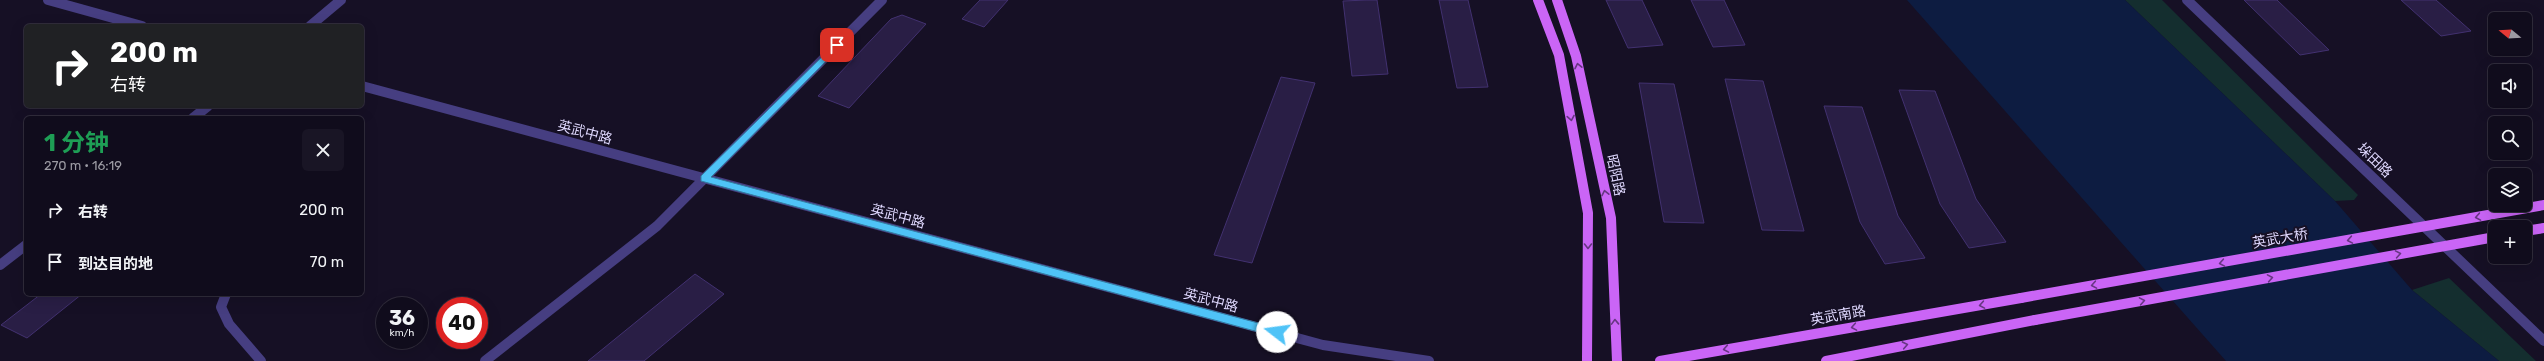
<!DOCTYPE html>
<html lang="zh">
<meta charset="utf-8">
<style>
:root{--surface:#100c1c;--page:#191525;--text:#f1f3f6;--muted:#9c9ba3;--line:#302c3b}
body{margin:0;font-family:Rubik,"Noto Sans SC",sans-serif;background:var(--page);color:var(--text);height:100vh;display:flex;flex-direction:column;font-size:15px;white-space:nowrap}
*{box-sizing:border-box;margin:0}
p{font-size:13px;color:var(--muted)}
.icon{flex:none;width:22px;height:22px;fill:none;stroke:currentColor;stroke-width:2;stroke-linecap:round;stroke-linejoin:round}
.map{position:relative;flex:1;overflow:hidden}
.sheet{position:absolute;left:24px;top:116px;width:340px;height:180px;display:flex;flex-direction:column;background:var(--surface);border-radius:6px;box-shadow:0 4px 16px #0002,0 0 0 1px var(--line)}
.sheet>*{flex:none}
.guide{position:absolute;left:24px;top:24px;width:340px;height:84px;border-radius:6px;box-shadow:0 4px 16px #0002,0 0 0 1px var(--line);background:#202124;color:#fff;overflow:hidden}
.needle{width:26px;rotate:288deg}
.tools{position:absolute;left:2488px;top:12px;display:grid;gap:8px}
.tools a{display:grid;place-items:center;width:44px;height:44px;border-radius:6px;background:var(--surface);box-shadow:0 4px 16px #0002,0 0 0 1px var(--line);font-size:20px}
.speed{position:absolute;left:376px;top:297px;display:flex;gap:8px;font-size:20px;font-weight:700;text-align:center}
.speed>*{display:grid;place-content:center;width:52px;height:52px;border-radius:50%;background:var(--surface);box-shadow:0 4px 16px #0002,0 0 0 1px var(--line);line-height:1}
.speed small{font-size:10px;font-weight:400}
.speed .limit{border:6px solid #d22;background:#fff;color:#111}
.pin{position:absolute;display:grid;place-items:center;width:34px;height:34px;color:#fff;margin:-17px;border-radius:8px;box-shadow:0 2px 6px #0006}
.me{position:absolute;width:44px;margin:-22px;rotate:285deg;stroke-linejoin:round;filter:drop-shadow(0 0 3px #0008)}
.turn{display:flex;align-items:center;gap:14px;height:84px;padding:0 20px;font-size:18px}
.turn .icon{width:52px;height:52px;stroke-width:2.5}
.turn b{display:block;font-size:28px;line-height:34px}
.round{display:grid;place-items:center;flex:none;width:42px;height:42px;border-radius:6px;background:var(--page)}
.summary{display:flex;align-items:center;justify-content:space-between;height:68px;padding:0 20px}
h1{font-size:24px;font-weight:700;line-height:30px;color:#1e9e55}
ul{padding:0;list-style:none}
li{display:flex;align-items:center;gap:12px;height:52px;padding:0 20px}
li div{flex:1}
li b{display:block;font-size:15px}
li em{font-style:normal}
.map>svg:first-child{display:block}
</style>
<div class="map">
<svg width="2544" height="361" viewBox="0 0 2544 361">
<rect width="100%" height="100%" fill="#161025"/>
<path fill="#142e2f" d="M2125,0H2162L2358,195L2354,200L2335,201Z
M2449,278L2536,361H2499L2412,290Z"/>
<path fill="#0d1c41" d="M1907,0H2125L2335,201L2412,290L2499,361H2226Z"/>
<path fill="#291e45" stroke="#423170" d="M980,0H1008L984,27L962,19Z
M1367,0H1377L1388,74L1352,76L1343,1Z
M1439,0H1468L1488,87L1457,88Z
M1606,0H1642L1663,45L1628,48Z
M1691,0H1724L1745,45L1713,47Z
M2244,0H2277L2329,50L2300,55Z
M2401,0H2436L2471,31L2441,36Z
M902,15L926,24L849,108L818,96L891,19Z
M1281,77L1315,83L1252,263L1214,255Z
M1725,79L1763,81L1804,231L1762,230Z
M1639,83L1674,84L1704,223L1664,222Z
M1899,90L1935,91L1976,199L2006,242L1969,248L1940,204Z
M1824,106L1862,107L1898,216L1925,258L1885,264L1860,222Z
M695,274L724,294L644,361H588Z
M41,294H82L27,338L1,325Z"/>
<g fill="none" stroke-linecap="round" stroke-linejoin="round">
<path stroke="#463e81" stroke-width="10" d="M48,0L142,26
M2187,0L2544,341
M310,26L341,0
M362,86L1323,345L1429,361
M193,118L208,106
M0,265L26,245
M226,294L221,307L229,324L261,361
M485,361L657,226L882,0"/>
<path stroke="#ca65f6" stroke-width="10" d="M1538,0L1559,55L1588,213L1587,361
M1557,0L1576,56L1611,218L1617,361
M2525,231L2544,228
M1660,361L2021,298
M1826,361L2035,320"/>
<path stroke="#ca65f6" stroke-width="10" d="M2021,298L2544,205
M2035,320L2495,237"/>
</g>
<defs><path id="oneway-chevron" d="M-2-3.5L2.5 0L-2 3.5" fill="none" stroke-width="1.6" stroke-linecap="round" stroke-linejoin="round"/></defs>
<g stroke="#673683">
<use href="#oneway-chevron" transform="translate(1578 66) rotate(-102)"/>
<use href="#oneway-chevron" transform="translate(1571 118) rotate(80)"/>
<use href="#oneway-chevron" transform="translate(1605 193) rotate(-102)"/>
<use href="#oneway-chevron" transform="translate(2478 217) rotate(170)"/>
<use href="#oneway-chevron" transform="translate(2350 240) rotate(170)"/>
<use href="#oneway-chevron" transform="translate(1588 246) rotate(90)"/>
<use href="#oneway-chevron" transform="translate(2398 254) rotate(-10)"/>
<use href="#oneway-chevron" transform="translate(2222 263) rotate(170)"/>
<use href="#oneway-chevron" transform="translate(2270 278) rotate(-10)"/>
<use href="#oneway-chevron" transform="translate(2094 285) rotate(170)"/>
<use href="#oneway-chevron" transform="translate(2142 301) rotate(-10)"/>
<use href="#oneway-chevron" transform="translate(1982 305) rotate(170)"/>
<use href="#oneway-chevron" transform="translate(1615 322) rotate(-92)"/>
<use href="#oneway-chevron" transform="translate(1854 327) rotate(170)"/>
<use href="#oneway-chevron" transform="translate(1905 345) rotate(-11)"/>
<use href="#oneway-chevron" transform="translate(1726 349) rotate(170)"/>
</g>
<path fill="#4fc3f7" stroke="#337fa1" d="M837,42L841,45L840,47L711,177L1277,328L1281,329V335L1277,337L701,181V176Z"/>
<g text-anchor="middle" stroke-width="4" stroke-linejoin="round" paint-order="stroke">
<g font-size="14" fill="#ded7fd" stroke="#161025">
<text transform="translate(585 132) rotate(15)" y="5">英武中路</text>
<text transform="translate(2375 160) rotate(44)" y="5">垛田路</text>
<text transform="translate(1616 175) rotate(78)" y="5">昭阳路</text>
<text transform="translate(898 216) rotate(15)" y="5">英武中路</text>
<text transform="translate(2280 238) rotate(-10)" y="5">英武大桥</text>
<text transform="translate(1211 300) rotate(15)" y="5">英武中路</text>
<text transform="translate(1838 315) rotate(-10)" y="5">英武南路</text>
</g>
</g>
</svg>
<div class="tools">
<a><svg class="needle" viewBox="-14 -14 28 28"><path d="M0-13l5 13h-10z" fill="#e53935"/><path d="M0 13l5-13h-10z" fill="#9c9ba3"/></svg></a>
<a><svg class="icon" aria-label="sound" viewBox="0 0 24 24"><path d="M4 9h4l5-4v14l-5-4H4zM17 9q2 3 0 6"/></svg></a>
<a><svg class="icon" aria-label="search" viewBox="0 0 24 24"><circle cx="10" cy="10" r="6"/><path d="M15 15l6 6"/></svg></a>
<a><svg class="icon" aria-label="layers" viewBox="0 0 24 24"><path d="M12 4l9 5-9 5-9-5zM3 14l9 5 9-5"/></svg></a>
<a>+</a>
</div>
<div class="speed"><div>36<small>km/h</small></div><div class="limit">40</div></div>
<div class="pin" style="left:837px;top:45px;background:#d93025"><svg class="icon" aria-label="arrive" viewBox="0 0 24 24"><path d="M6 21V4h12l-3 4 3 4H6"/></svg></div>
<svg class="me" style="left:1277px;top:332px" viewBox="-20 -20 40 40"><circle r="19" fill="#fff"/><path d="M0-13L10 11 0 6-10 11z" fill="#4fc3f7"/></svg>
<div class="guide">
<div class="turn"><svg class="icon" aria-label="right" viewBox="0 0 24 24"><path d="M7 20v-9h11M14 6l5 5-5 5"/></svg><div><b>200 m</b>右转</div></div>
</div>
<section class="sheet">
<div class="summary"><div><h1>1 分钟</h1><p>270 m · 16:19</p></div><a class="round"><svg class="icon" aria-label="close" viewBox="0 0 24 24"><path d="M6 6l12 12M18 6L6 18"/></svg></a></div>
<ul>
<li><svg class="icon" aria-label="right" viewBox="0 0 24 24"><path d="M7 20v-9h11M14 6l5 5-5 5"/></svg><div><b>右转</b></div><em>200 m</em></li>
<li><svg class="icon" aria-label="arrive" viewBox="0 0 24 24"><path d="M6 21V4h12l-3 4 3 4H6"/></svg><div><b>到达目的地</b></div><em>70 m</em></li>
</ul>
</section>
</div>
